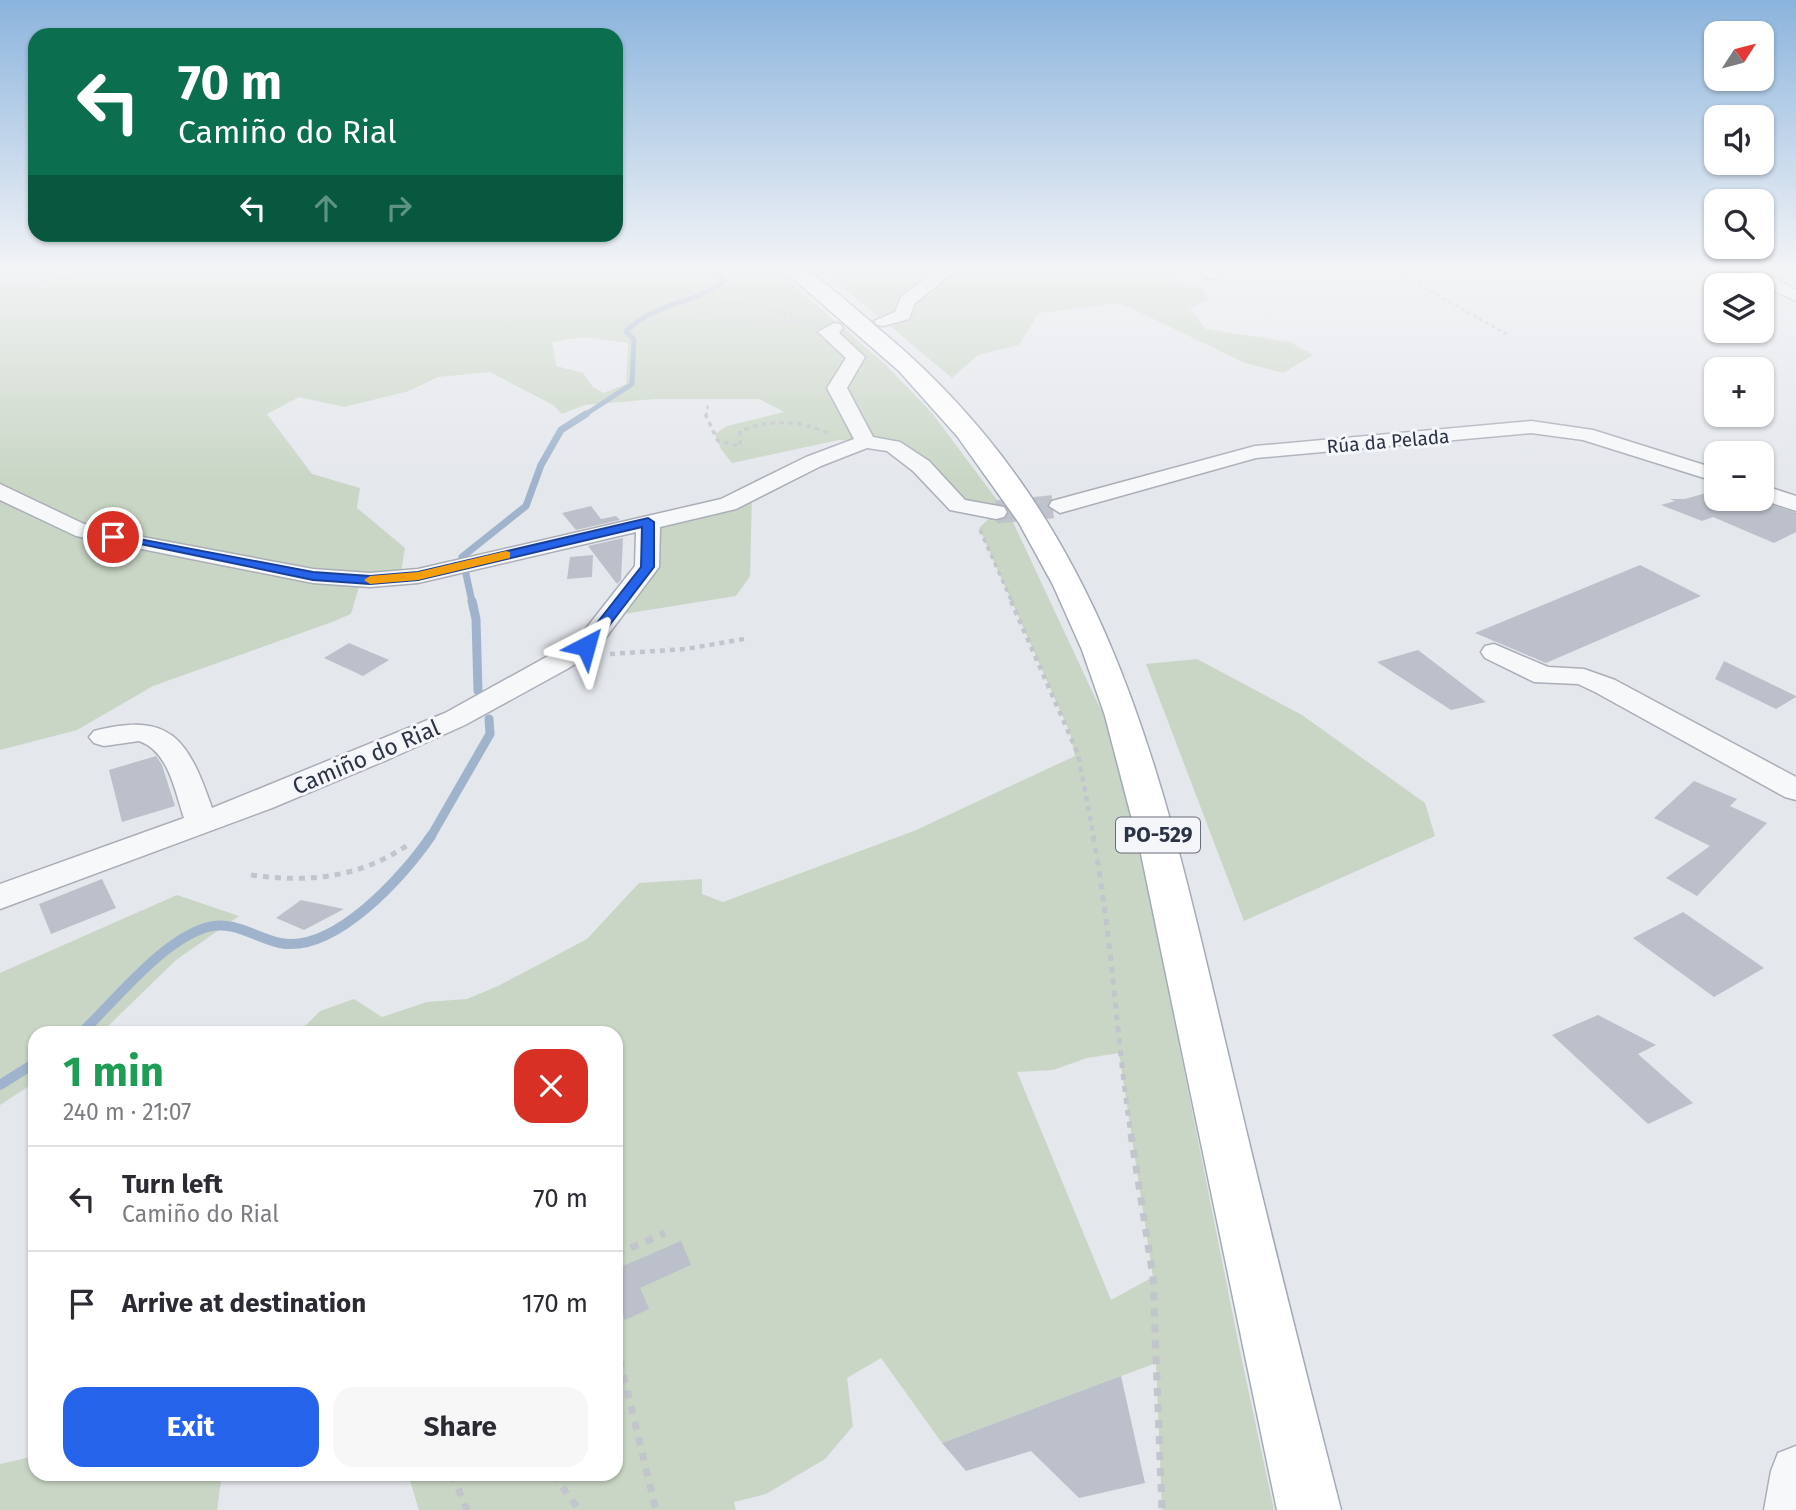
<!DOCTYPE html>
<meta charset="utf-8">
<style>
:root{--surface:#fff;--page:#f7f7f7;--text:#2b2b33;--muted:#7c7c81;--line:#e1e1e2;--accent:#2563eb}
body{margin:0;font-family:"Fira Sans",sans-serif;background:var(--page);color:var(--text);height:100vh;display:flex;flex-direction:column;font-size:26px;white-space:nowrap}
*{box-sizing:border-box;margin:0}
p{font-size:23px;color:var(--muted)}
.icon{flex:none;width:38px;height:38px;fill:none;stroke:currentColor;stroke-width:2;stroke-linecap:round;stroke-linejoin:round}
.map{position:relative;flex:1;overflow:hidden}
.side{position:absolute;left:28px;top:1026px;width:595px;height:455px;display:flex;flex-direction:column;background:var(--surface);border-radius:21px;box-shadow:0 2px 5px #0004}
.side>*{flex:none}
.guide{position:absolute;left:28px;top:28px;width:595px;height:214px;border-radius:21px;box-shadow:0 2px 5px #0004;background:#0b6e4f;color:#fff;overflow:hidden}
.needle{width:46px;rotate:54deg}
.buttons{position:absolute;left:1704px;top:21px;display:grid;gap:14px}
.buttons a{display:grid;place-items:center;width:70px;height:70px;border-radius:14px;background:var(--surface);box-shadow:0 2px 5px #0004;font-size:35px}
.pin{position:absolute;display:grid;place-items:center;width:60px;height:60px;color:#fff;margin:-30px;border:4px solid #fff;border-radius:50%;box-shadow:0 2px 7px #0007}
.me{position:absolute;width:77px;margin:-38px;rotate:39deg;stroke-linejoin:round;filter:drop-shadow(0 0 5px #0008)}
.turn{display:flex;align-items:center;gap:24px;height:147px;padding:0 35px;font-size:32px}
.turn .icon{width:91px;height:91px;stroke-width:2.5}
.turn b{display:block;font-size:49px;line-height:60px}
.lanes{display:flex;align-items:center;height:66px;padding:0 35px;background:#0003;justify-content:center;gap:35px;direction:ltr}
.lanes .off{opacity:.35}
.round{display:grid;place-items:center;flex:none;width:74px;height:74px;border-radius:21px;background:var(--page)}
.overview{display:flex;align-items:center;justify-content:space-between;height:119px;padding:0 35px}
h1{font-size:42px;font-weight:700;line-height:52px;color:#1e9e55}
.primary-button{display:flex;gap:14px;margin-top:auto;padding:14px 35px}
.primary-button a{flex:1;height:80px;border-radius:21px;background:var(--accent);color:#fff;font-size:28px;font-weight:700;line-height:80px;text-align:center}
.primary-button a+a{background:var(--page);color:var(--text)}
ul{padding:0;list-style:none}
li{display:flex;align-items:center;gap:21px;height:105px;padding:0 35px;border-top:2px solid var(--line)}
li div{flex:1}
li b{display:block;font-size:26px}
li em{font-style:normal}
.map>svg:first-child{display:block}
</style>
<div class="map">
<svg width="1796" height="1510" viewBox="0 0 1796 1510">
<rect width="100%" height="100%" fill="#e4e7ec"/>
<path fill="#c9d6c5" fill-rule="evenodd" d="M0,267H778L802,293L884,363L932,413L1012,520L1106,721L1132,809L1240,1351L1274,1510H1162L1156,1363L942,1443L881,1358L847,1378L853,1426L825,1459L766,1494L734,1502L736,1510H419L408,1474H616V1032H299L320,1011L354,999L382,1017L427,1002L467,999L498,986L587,939L639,883L702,879V894L723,902L914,831L1075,756L1070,733L979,528L995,513L958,505L921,466L866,442L839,440L732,463L721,449L715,434L727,426L784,412L759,399H655L585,405L562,414L553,405L490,372L438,377L409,391L344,407L299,397L267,414L312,474L360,488L357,508L405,548L400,578L359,587L351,614L332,622L153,686L77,730L0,750ZM583,337L628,343L626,384L604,393L593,387L583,373L556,366L552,342ZM1119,1053L1153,1277L1111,1300L1017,1072L1053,1070L1087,1058Z
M819,267H932L958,275L965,267H1202L1206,275H1176L1171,282L1203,288L1208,300L1189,308L1206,329L1290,342L1313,355L1283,373L1245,363L1120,303L1039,313L1019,345L978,355L952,378Z
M752,494L750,576L736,596L611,616L647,567L648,522Z
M1197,659L1302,715L1425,803L1435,836L1244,921L1146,664Z
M177,895L239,916L176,960L102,1032H35V1082L0,1105V973Z
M35,1456V1474H222L217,1510H0V1464Z"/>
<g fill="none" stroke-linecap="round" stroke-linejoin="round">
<path stroke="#9fb4cc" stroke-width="5" d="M583,416L632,384L634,340L626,331C660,300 693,305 724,281L707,267"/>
<path stroke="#9fb4cc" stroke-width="7" d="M462,557L526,506L541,465L561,430L586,414
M466,574L472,602"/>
<path stroke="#9fb4cc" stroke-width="9" d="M472,601L476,619L478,691
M430,838L490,734L489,719"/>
<path stroke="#9fb4cc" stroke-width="10" d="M82,1032C116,1000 162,940 208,927C234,920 256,938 280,943C334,954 404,876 431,836
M0,1085L35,1063"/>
</g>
<path fill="#bbc0ca" d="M1717,490V499H1757L1796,513V532L1774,543L1713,517L1702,521L1661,505L1675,501L1670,499H1685Z
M591,506L601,519L616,516L620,520L576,530L562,513Z
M623,538L621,580L617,584L588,546Z
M593,555L592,577L567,579L570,557Z
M1640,565L1701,596L1546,663L1475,633Z
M349,643L389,660L363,676L324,658Z
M1418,650L1486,702L1451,710L1377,662Z
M1724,661L1796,696V697L1776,709L1715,679Z
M156,756L162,765L175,806L122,822L109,770Z
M1694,781L1737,799L1730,806L1767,823L1697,896L1666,878L1710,846L1654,818Z
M102,879L116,908L51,934L39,904Z
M301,900L344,909L304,930L276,918Z
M1683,912L1764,968L1714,997L1633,938Z
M1598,1015L1656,1045L1638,1054L1693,1103L1648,1124L1552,1035Z
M681,1241L691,1265L640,1288L649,1309L625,1320L616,1297V1269Z
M1121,1376L1145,1483L1079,1498L1031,1451L966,1471L942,1443Z"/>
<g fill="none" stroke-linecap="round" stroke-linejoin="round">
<path stroke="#bfc3cb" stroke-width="23" stroke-dasharray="23 11" stroke-linecap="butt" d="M996,512L1060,506"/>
<defs>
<path id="minor" d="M941,267H960L915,303L909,319L883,326L877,325L874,321L895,312L901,297Z
M1199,267H1215L1219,275L1217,278H1205Z
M1738,267H1755L1796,290V301L1748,279Z
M834,323L840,324L843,328L839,333L865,357L847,388L873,437L900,442L929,461L965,500L1004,507L1007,512L1004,517L996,519L950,510L913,471L887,451L867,448L821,466L736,509L660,527L659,567L595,652L567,669L465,725L389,759L272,808L0,909V884L184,818C175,792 169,751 139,741L104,746L94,743L89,737L94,731C171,711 188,739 212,808L445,713L577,640L635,566L636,532L418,583L370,587L313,583L76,536L0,500V484L84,524L132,535L313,569L370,573L418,569L721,499L806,457L854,439L827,388L846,358L818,332Z
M1531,421L1593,430L1717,469V482L1583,440L1531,433L1256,458L1060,513L1049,506L1052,501L1255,446Z
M1762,485L1796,496V511L1760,499Z
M1494,644L1548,667L1584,669L1615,680L1796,777V800L1785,797L1595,692L1578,684L1534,682L1485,658L1481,652L1485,646Z
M1796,1446V1510H1764L1771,1471L1778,1453Z"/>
<path id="major" d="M780,267C786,267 796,265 802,267C813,271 872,323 885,334C1116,529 1164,785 1230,1062C1265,1212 1303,1361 1341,1510H1277L1141,854L1105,716L1082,650L1053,585L1019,523L957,436L899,371Z"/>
</defs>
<use href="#minor" stroke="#a9aeb7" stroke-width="3"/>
<use href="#major" stroke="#a3abb8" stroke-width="3"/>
<path stroke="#c2c5cb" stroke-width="2.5" stroke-dasharray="3.5 3.5" stroke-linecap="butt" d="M1388,267L1510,336
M0,288L132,267
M802,321C769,320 730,329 701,311L702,307C743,298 773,310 811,324
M706,416L708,405"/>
<path stroke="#c2c5cb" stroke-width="3.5" stroke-dasharray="4.5 4.5" stroke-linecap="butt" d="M705,414L718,441L740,446V431C770,420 800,419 829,434
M980,530L1012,602"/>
<path stroke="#c2c5cb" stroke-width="4.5" stroke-dasharray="5 5" stroke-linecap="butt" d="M1011,601L1078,754L1094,838
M610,654L686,649L744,639"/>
<path stroke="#c2c5cb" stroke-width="5" stroke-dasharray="6 6" stroke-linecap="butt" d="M1093,836C1112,936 1116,1035 1131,1135
M251,875C309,883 360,878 409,844"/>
<path stroke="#c2c5cb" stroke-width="7" stroke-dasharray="8 8" stroke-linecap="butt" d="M1131,1134L1153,1277L1162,1510
M616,1254L665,1233
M616,1344L656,1510
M452,1474L467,1510
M553,1474L579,1510"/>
<use href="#minor" fill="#f7f8fa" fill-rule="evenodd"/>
<use href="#major" fill="#fff" fill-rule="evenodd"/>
</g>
<linearGradient id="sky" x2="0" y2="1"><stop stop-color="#8bb4dd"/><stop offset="0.56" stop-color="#f3f4f6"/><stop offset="1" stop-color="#f3f4f6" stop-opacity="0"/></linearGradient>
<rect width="1796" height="479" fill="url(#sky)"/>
<path fill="#2563eb" stroke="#184099" stroke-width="2" d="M648,518L654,522V567L591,649L586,650L579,646L641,567L642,527L418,580L370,584L313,580L107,537L113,534L313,572L370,576L418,572Z"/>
<path fill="#f59e0b" d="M506,551L510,552V558L418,580L370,584L364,580L370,576L418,572Z"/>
<g text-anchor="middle" stroke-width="6" stroke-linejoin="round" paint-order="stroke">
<g font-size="19" fill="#2b3445" stroke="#f4f6f9">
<text transform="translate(1388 441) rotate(-5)" y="7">Rúa da Pelada</text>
</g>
<rect fill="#f4f6f9" stroke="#676e7b" stroke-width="2" x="1116" y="817.5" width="84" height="35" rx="5"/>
<g font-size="21" font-weight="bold" fill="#2b3445">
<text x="1158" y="842">PO-529</text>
</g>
<g font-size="23" fill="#2b3445" stroke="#f4f6f9">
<text transform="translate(366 757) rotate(-23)" y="8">Camiño do Rial</text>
</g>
</g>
</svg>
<div class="buttons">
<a><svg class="needle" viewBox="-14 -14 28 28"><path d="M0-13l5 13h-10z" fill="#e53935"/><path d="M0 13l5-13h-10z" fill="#7c7c81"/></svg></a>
<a><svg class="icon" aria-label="sound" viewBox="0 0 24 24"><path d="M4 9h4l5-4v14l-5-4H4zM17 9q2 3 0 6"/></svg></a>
<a><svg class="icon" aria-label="search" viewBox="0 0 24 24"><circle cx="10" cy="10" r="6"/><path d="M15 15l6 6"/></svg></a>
<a><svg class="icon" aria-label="layers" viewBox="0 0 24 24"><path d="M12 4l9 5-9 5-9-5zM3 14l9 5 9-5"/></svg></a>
<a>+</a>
<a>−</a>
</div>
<div class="pin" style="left:113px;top:537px;background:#d93025"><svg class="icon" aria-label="arrive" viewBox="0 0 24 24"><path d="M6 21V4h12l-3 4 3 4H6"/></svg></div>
<svg class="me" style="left:586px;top:646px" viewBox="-20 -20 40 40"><path d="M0-17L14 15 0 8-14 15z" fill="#2563eb" stroke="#fff" stroke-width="4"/></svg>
<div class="guide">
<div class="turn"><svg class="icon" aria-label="left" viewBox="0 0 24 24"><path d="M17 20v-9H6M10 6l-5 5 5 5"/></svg><div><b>70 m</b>Camiño do Rial</div></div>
<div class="lanes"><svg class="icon" aria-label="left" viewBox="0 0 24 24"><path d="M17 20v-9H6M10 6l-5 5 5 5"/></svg><svg class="icon off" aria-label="ahead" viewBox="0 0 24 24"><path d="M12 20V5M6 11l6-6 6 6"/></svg><svg class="icon off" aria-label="right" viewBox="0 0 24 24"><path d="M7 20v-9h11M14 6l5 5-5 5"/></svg></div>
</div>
<section class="side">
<div class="overview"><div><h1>1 min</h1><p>240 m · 21:07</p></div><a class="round" style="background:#d93025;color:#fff"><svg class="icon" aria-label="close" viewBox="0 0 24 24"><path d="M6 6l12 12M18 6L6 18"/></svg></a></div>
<ul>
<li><svg class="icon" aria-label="left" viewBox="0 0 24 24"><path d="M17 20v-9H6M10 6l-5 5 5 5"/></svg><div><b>Turn left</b><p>Camiño do Rial</p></div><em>70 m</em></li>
<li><svg class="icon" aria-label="arrive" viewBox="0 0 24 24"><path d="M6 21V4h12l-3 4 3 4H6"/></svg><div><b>Arrive at destination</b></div><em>170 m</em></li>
</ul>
<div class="primary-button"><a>Exit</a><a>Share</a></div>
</section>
</div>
